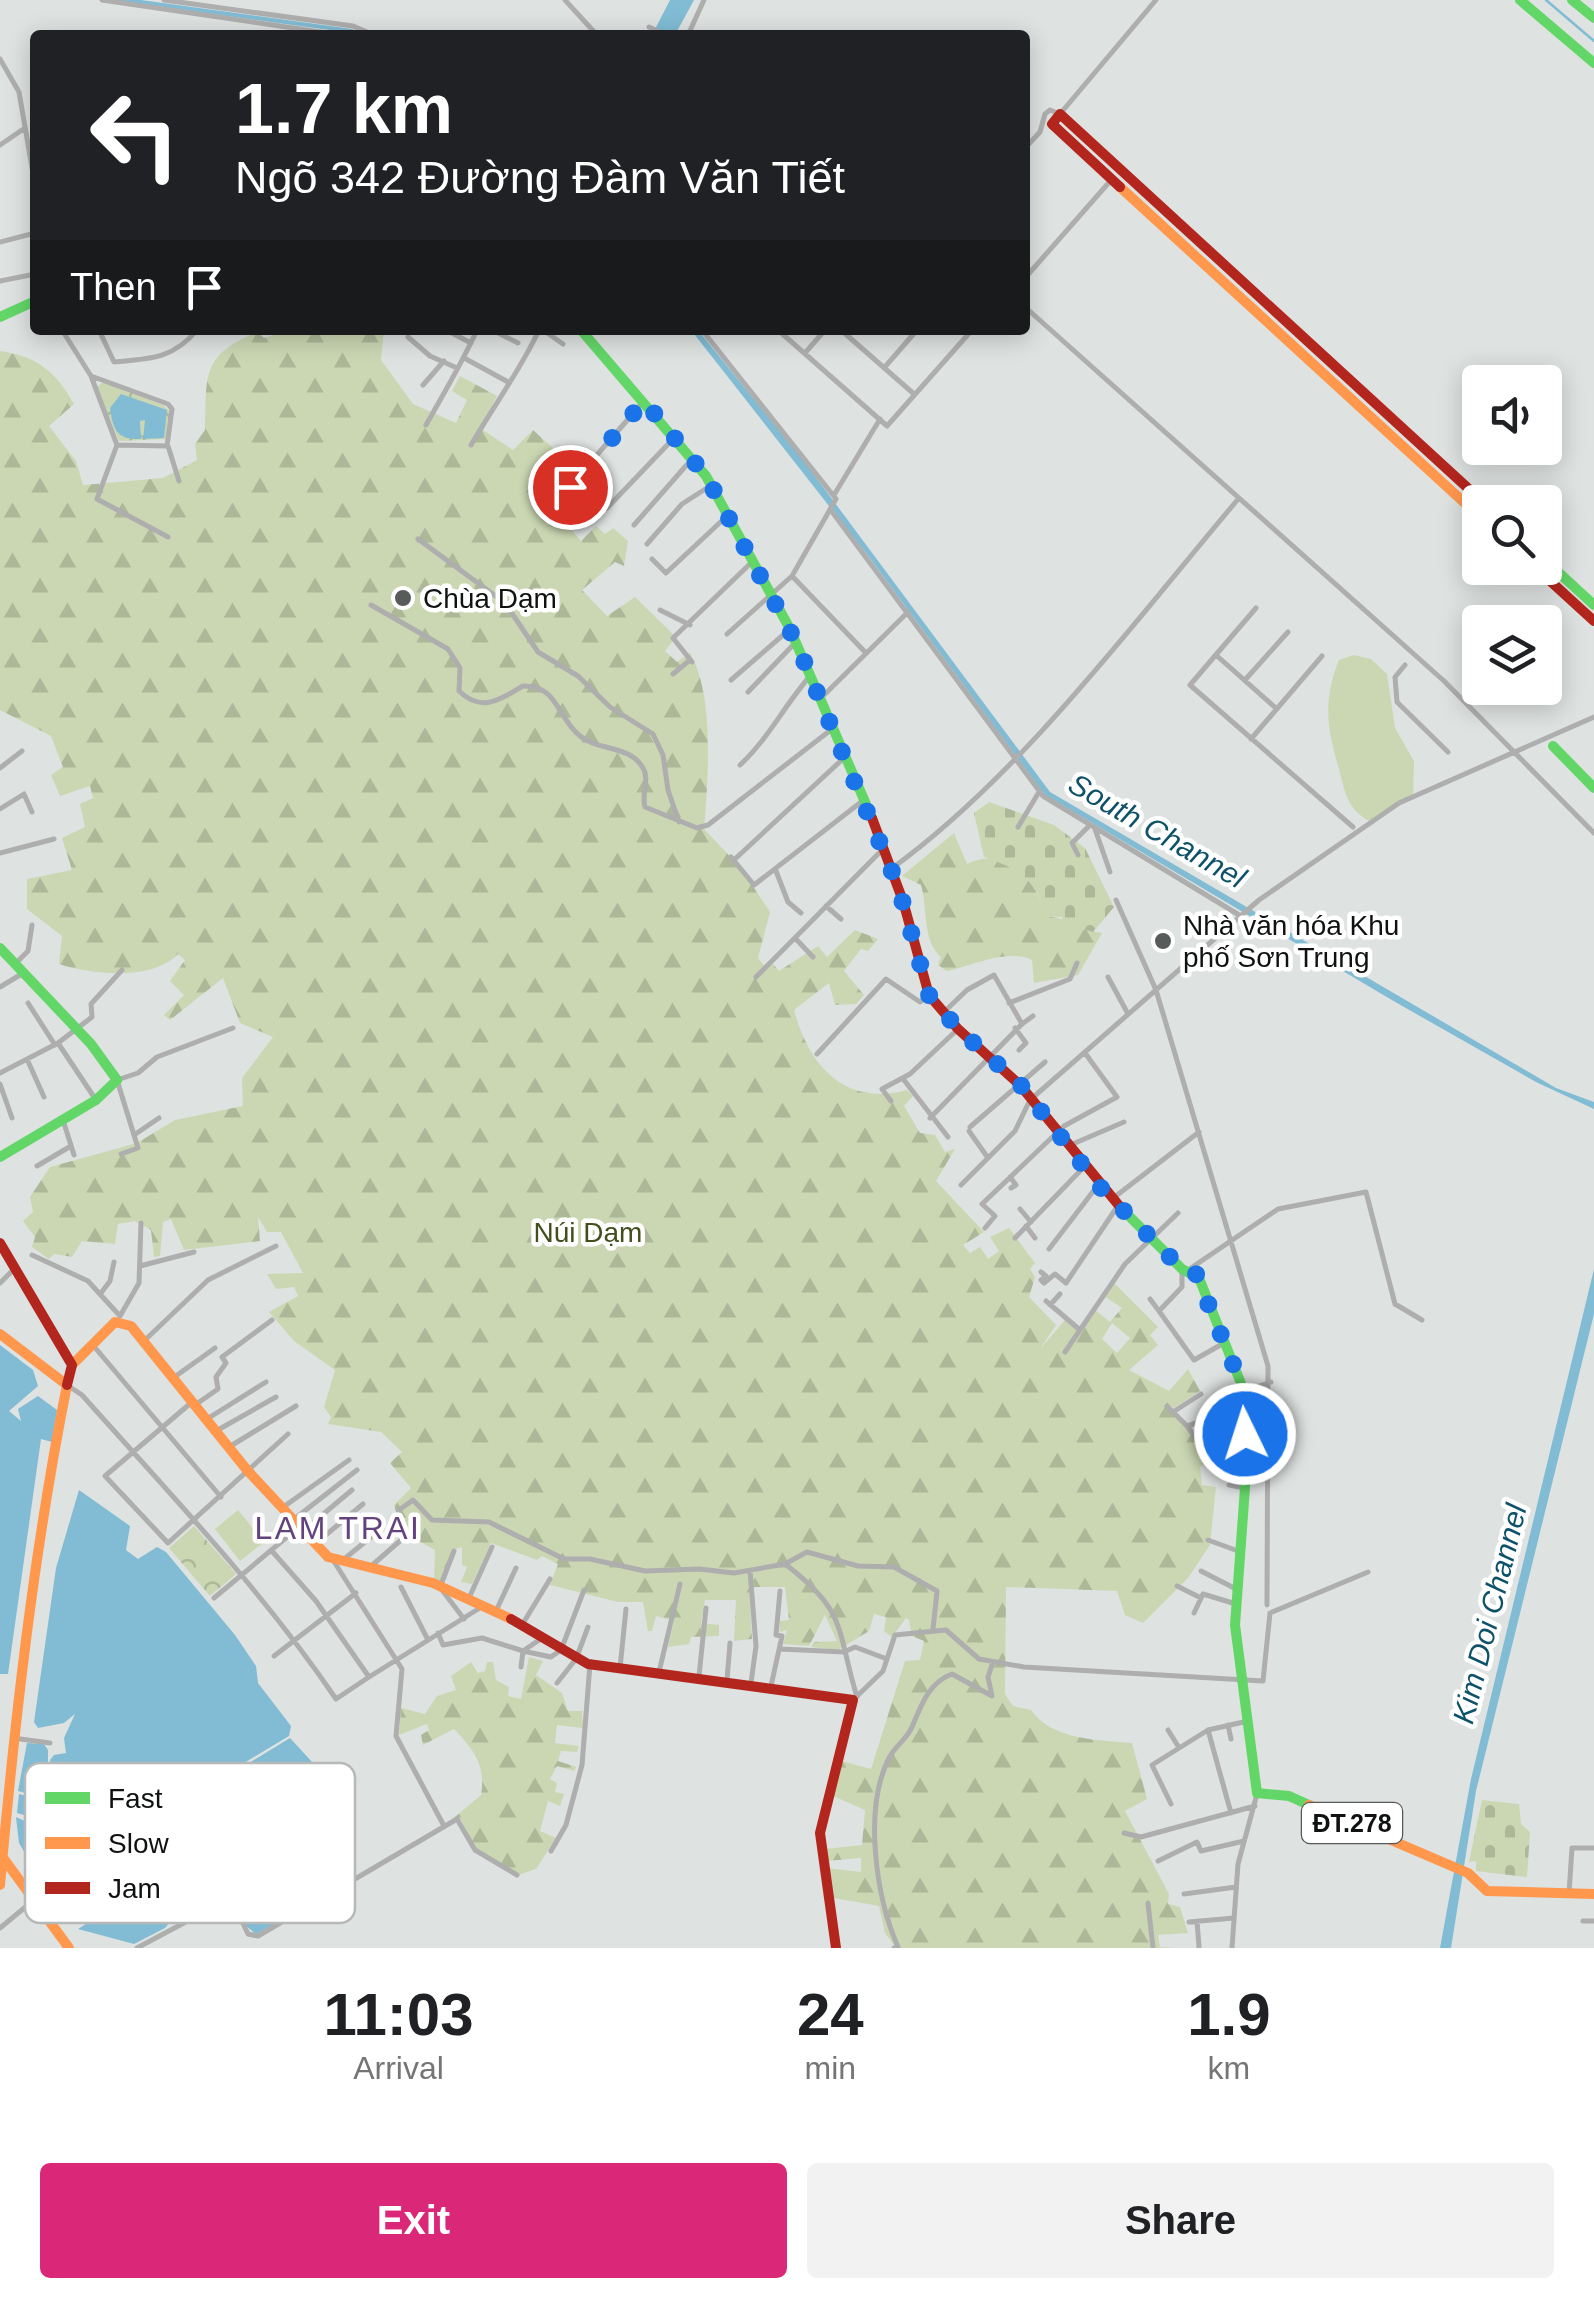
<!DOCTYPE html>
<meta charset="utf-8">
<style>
:root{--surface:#fff;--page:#f2f2f2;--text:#202124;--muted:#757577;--accent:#db2777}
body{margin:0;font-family:Helvetica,sans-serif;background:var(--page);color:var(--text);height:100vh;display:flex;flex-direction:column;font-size:38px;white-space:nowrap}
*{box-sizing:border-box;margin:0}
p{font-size:32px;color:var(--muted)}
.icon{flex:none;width:55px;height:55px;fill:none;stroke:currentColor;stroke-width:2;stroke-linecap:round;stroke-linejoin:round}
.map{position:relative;height:1948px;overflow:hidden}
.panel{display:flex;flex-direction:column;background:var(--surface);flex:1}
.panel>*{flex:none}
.banner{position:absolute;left:30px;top:30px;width:1000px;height:305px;border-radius:10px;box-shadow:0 5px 25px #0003;background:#202124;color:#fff;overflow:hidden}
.controls{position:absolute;left:1462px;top:365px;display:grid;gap:20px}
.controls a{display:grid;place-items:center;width:100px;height:100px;border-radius:10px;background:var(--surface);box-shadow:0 5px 25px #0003;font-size:50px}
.pin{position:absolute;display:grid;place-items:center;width:85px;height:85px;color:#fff;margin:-42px;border:5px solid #fff;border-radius:50%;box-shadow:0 2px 10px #0007}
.me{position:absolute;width:110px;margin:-55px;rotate:356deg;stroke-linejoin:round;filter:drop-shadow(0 0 8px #0008)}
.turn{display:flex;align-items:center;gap:35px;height:210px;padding:0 40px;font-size:45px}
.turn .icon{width:130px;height:130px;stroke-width:2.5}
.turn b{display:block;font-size:70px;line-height:85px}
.then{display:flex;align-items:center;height:95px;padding:0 40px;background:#0003;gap:20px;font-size:38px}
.eta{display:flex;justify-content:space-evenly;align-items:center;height:170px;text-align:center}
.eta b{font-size:60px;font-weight:700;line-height:70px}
.cta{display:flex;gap:20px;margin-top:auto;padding:20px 40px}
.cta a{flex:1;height:115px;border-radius:10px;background:var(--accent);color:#fff;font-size:40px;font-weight:700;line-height:115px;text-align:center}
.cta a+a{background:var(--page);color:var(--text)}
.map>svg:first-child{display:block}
</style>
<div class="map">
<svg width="1594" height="1948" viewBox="0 0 1594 1948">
<defs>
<pattern id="forest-firs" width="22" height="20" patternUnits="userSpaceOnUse" patternTransform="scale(2.5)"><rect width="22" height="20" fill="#cbd7b3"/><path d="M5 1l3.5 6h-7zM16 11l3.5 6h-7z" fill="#adb899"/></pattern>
<pattern id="cemetery-stones" width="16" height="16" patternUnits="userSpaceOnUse" patternTransform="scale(2.5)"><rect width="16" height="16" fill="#cbd7b3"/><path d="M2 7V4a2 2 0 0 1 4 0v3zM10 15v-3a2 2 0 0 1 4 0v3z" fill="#adb899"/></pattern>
<pattern id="park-crowns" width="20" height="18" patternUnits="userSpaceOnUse" patternTransform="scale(2.5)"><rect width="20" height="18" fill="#cbd7b3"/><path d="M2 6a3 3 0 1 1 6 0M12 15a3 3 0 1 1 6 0" fill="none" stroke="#adb899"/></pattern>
</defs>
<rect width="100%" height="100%" fill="#dee2e1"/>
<path fill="#cbd7b3" d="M1354,655L1371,659L1387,674L1395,728L1414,761L1413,798L1371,822C1344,808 1345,788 1337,762C1326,724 1324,697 1339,660Z
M238,1510L264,1542L240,1561L215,1529Z"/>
<path fill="url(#forest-firs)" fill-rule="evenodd" d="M289,330H384L381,360L413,404L456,423L467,400L452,391L460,376L497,396L480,428L513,450L533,430L568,462L552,479L585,508L570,528L581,541L596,526L605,534L613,528L628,541L624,566L615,562L582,590L607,616L635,597L676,637L665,651L677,662L690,653C715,696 708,781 704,829L741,868L770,912L758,958L767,969L773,964L779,971L818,946L827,957L855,930L878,939L868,951L861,949L844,971L864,995L856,1004L835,1005L829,983L794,1010C809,1066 845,1107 907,1090L913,1096L904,1106L920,1133L935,1135L945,1152L955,1149L936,1181L984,1232L963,1245L970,1253L980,1247L988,1259L999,1251L990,1237L1009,1228L1035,1263L1030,1269L1035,1277L1029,1297L1056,1325L1040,1349L1065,1320L1082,1331L1095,1310L1110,1322L1122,1308L1104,1296L1113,1282L1158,1327L1150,1335L1158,1345L1129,1370L1169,1391L1188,1369L1200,1391L1174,1408L1167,1404L1215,1459L1200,1467L1202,1485L1216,1487L1210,1545L1188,1578L1143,1623L1125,1615L1117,1591L1006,1587L1005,1694L1013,1706L1031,1710C1052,1740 1098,1740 1132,1743L1147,1799L1125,1811L1169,1894L1168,1904L1180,1907L1188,1933L1158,1935L1160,1947L1177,1948H896L885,1933L879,1906L834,1898L826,1868L861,1872V1858L826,1861V1849L862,1845L865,1810L833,1796L842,1761L871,1769L905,1661L920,1660L924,1641L912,1636L909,1620L906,1618L892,1637L884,1631L886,1617L874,1614L869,1631L838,1650L811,1647L814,1642L837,1641L825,1615L809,1646L783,1644L787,1630L780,1632V1621L789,1620L785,1587H749L752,1639L734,1641L736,1600H705L701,1623L719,1625V1636L691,1637L689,1644L668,1647L674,1621L656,1616L652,1631H648L643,1602H618L550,1585L558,1564L542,1556L537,1560L491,1543L472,1584L461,1582L467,1567L462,1565V1547L455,1549L441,1583L434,1580L435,1550L402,1532L394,1505L411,1488L390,1463L402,1452L381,1432L328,1424L331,1417L324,1407L335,1370L294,1341L269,1312L298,1296L294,1287L276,1289L267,1274L303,1273L281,1232H267L258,1217L260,1241L184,1250L171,1219L163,1222L160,1256L154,1257L151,1230L135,1221L118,1224L115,1244L82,1241L72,1257L54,1254L49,1259L32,1247L35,1237L23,1221L33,1212L30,1197L50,1167L137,1143L175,1120L243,1106L242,1078L273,1037L240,1023L223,978L170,1020L164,1015L184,995L170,981L185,960L178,954C152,981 93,975 59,964L62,936L27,909V879L72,870L62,838L85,827L80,804L93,798L90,786L60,796L51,775L63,767L51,736L0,710V351C37,356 56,372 74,404L49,426L76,461L83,485L163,478L197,460L195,444L205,430C207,376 200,355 258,332L264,338ZM1112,1323L1130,1338L1117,1353L1102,1339Z
M954,833L967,864C1005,845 1038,882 1046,916C1067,917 1080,930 1102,933L1078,975L1034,983L1032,960C1006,948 973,966 947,971L938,965L941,957C922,941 928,908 921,885L902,876Z
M529,1657L543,1661L536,1675L562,1693L568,1711H582L583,1728L557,1725L555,1743L579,1746L577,1752L561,1751L558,1761L576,1767L574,1771L557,1766L550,1779L557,1783L555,1792L564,1794L560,1806L548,1801L540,1831L556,1838L536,1869L518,1875L477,1851L461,1820L449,1822L481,1795C486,1765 474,1750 454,1729L423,1745L421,1735L429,1730L427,1724L399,1735L401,1708L425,1714L437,1696L456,1690L451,1676L471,1662L478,1673L485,1671L487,1662H493L496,1680L509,1687L508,1696L521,1699Z"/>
<path fill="url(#cemetery-stones)" d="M989,802L1054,825L1085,848L1114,907L1093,932L1063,923L1062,917L1045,916C1038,880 1019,869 984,857L974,813Z
M1482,1800L1519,1804L1521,1824L1530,1832L1527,1877L1476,1871V1861L1469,1862Z"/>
<path fill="url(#park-crowns)" d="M103,382L163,405L171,412L167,439L119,441L97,387Z
M194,1526L236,1574L210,1596L169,1548Z"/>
<path fill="#81bcd4" d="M108,0H141L352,29L367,35Z
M670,0H694L675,35H652Z
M691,330H698L803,460L1050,792L1556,1088L1594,1102V1109L1536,1082L1397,1003L1045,795L869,557Z
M121,394L167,410L164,438L143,439L145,420L140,421L141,439C117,440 113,430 110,408Z
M1594,1269V1314L1476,1791L1451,1948H1440L1471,1779Z
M0,1345L33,1370L38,1386L9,1411L21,1421L18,1409L38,1396L57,1410L52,1442L41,1439L8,1674H0Z
M79,1490L130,1526L126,1550L138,1559L157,1547L166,1552L235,1635L256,1666L258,1683L291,1726L289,1736L117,1839L89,1808L70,1813L57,1805L50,1760L54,1755L66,1753L64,1738L75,1714L64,1723L38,1728L34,1722L56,1568Z
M290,1738L324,1775L309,1781L305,1788L338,1844L327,1863L330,1879L299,1898L304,1908L256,1934L246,1926L236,1898L165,1814Z
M27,1743L44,1744L48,1750V1799L18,1791Z
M19,1794L49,1802L56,1809L57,1818L42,1820L17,1813Z
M16,1817L43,1829L60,1869L40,1879L19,1843Z
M165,1819L214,1883L189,1914L175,1916L165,1928L134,1944L78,1929L154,1881L126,1844Z"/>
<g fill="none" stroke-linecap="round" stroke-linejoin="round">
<path stroke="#81bcd4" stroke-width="2.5" d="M1546,0L1594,41"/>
<path stroke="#adaead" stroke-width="5" d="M102,0L341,35
M164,0L353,26L374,35
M565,0L597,35
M649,27L666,35
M688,35L704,0
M0,59L19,92L35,185
M0,145L25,128
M1025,148L1040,132L1045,114L1050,110L1060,114L1156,0
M0,242L35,233
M1025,278L1112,179
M0,281L35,274
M1025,307L1444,681L1594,833
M62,330L91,376L117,445L97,499L168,537
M99,330L114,362C150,359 173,359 197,330
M446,330L471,343
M492,330L518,343
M543,330L563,344
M702,330L836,499L792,576L727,634
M778,330L887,426L972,330
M841,330L914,394
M408,337L430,356L457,368
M805,353L825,330
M466,359L508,382
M884,368L917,330
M91,376L168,404L172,409L167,446L117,445
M423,385L444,361
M426,425C444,393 462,363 477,330
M471,445C494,405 520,371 539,330
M168,446L179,481
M569,487L643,402
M834,495L880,419
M607,508L674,438
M830,509L1043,796L1244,918
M634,525L691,460
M418,539L505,603L538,652L578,676L610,707L653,734L663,755L668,790L679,822
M647,544L682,504L710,486
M652,559L666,573L728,515
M792,576L865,652
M371,605L448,649L460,668L459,691C482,713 499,700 523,686C558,685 557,718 580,736C598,751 630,745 643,768C650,779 641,794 645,807L697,828L708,825L832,729
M1256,608L1190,685L1353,827
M660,610L690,625
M1216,655L1277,709
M692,662L673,638L753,561
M1405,665L1395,677L1397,702L1448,752
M673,674L690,660
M731,680L790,629
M1245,680L1288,632
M748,692L794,644
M822,697L908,612
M1251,739L1322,656
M740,765C769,738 784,706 810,676
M0,768L22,751
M0,809L24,794L32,812
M1018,827L1039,792
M1095,829L1110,872
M0,853L54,839
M1078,855L1072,843L1089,826
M731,857L754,885L865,799
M735,859L846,756
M891,869C1021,775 1135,621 1239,498
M776,871L788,902L801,913
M1116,900L1156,990L1268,1366L1267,1605
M826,906L841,919
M795,938L813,957
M14,965L28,951L32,925
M756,977L883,849
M1108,977L1128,1014
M0,987L20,975
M28,1003L55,1045
M1009,1003L1070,979L1077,963
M1022,1024L1033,1016
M1015,1028L1026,1043L1019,1050
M58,1043L96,1100
M817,1054L886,979L920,1002L929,995
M27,1059L44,1097
M0,1073L58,1043L92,1017L91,1004L122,970
M904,1080L948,1137
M0,1084L12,1118
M891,1101L882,1089L910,1074L958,1029
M930,1118L1022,1024L994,975L967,990L945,1011
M63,1120L74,1155
M970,1127L1045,1062
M969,1131L988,1158
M134,1135L159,1118
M1068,1146L1124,1122
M121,1154L138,1148L117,1080L138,1073L157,1057L233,1028
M37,1166L71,1146
M1010,1177L1016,1185L1011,1188
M961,1185L1015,1131L1030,1100L1259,900L1399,803L1594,717
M1112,1199L1199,1132
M1020,1209L1031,1222
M1026,1226L1035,1238
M985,1228L995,1216L982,1204L1064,1126L1117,1097L1085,1053
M1015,1238L1083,1168
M1049,1249L1098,1185
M32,1255L88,1281L120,1316
M140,1266L194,1252
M1182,1269V1287L1159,1311L1194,1360L1224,1343
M1188,1270L1278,1209L1366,1192L1395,1304L1422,1320
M1041,1272L1046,1276L1041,1280L1044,1283L1055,1274L1066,1283L1117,1207
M0,1283L14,1269
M101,1293L110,1281L114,1262
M1150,1299L1159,1311
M1046,1301L1080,1330
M1050,1305L1060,1294
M120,1316L139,1283L141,1223
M144,1341L208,1280L276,1246
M92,1344L221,1497
M1065,1352L1125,1264L1178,1213
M173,1378L215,1348
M67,1385L82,1395C170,1494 262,1590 336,1699L369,1677
M1245,1391L1271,1382
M192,1402L105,1476L168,1543L288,1434
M195,1405L218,1389L216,1377L226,1363L222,1357L272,1320
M1167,1406L1187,1426
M1173,1412L1201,1394
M207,1419L266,1382
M216,1431L276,1397
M229,1447L296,1406
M1227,1478L1187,1426L1242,1408
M1229,1485L1245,1488
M282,1508L349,1460
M399,1510L413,1500L432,1520L489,1522L564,1559H590L645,1571L699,1569L734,1573L785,1564C848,1612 836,1628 857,1697
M293,1520L357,1470
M303,1531L352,1490
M1208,1540L1238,1551
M315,1544L363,1504
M271,1550L316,1601L369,1677L483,1606
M333,1560L402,1669L396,1736L443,1824
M343,1560L382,1528
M785,1564L807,1552L858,1566L894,1567L937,1591L933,1629
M370,1567L409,1533
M750,1571L756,1646L751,1683
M1201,1571L1238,1590
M439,1586L464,1619
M1177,1586L1201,1598
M401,1587L427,1638
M440,1587L454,1551
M214,1598L299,1527
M469,1598L492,1547
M496,1611L516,1568
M1194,1613L1203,1594L1236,1604
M522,1625L550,1579
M438,1633L443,1645L482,1638L523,1651L542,1638
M780,1649L844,1652L855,1647L887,1659
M274,1656L356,1593
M521,1667L523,1651L551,1657L561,1650L584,1590
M620,1668L626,1609
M659,1672L680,1584
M699,1676L706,1608
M727,1680L730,1643
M557,1683L576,1659L588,1627
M771,1686L782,1636L776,1635L780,1591
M853,1700L883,1671L895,1635L946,1630L979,1659L1024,1667L1263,1681L1270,1613L1368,1572
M1228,1725L1231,1739
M1168,1730L1178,1746
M1208,1730L1231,1813
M13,1738L50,1743
M1171,1804L1152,1765L1208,1730L1248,1721
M1124,1833L1141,1837L1255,1806
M551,1851L566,1825L582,1765L590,1664
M1158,1861L1197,1842L1201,1851L1244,1841
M1569,1893L1572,1848H1594
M1184,1894L1236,1887
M1148,1903L1153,1948
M1197,1921L1199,1947
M1583,1921H1594
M1189,1922L1234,1918
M0,1928L34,1900
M137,1948L227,1900L233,1902L248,1934L258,1936L457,1819L475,1850L517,1875
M894,1948L898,1947C876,1897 863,1809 889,1758C895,1746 907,1739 912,1727C921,1706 929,1682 952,1674L992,1696L988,1677L993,1662
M1232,1948L1238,1864L1257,1794"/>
<path stroke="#63d668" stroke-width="10" d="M1520,0L1594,63
M1572,0L1594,18
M0,317L35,301
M581,330L706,476L790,629L872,818
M1545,560L1594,605
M1553,746L1594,788
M0,948L91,1044L117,1080L96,1100L0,1157
M1121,1208L1182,1269L1199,1278L1244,1391L1245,1488L1235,1625L1257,1793L1289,1796L1309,1805"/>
<path stroke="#ff974d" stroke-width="10" d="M1120,187L1480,517
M0,1334L67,1385C34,1550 15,1718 0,1885
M72,1365L115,1322L131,1326L247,1470L328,1557L433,1583L511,1619
M1309,1805L1468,1873L1487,1891L1594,1894
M1,1855L69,1948"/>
<path stroke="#b3261e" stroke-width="10" d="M1120,187L1052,124L1060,114L1483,502
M1536,568L1594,621
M872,818L903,901L929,995L958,1029L1020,1085L1121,1208
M0,1243L72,1365L67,1385
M511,1619L588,1664L853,1700L820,1833L836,1948"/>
</g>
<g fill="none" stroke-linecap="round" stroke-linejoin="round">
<path stroke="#1a73e8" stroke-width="18" stroke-dasharray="0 32.4" d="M570,487L644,401L706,476L796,642L898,886L929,995L958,1029L1020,1084L1098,1185L1182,1269L1196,1274L1244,1391L1245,1434"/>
</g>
<g fill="#575b5a" stroke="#fff" stroke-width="4">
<circle cx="403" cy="598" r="10"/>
<circle cx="1163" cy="941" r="10"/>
</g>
<g text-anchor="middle" stroke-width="9" stroke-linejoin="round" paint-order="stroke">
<rect fill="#fff" stroke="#575958" stroke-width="2.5" x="1302" y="1803" width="100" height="40" rx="8"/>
<g font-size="25" font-weight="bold" fill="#0f1211">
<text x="1352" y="1832">ĐT.278</text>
</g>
<g font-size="28" fill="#0f1211" stroke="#fff" text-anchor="start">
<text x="423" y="608">Chùa Dạm</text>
<text x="1183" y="935">Nhà văn hóa Khu<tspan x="1183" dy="32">phố Sơn Trung</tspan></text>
</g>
<g font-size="28" fill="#424e1c" stroke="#fff">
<text x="588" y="1242">Núi Dạm</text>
</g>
<g font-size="30" font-style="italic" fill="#0e526a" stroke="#fff">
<text transform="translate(1157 831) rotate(30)" y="10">South Channel</text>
<text transform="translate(1490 1614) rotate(-76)" y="10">Kim Doi Channel</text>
</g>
<g font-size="32" letter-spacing="2.5" fill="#63427d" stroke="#fff">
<text x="338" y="1539">LAM TRAI</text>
</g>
</g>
<rect x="25" y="1763" width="330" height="160" rx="15" fill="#fff" stroke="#b7b8b8" stroke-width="2.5"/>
<rect x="45" y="1792" width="45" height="12" fill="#63d668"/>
<rect x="45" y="1837" width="45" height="12" fill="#ff974d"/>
<rect x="45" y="1882" width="45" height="12" fill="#b3261e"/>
<g font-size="28" fill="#0f1211">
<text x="108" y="1808">Fast</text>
<text x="108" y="1853">Slow</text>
<text x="108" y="1898">Jam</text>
</g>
</svg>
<div class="controls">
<a><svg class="icon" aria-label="sound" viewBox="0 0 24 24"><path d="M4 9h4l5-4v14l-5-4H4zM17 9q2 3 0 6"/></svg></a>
<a><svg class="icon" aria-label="search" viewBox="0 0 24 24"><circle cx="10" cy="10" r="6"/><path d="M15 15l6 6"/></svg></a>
<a><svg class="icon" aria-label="layers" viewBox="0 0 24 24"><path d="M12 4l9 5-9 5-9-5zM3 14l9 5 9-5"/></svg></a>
</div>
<div class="pin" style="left:570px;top:487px;background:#d93025"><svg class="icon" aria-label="arrive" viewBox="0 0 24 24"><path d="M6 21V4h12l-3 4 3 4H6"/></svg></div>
<svg class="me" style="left:1245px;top:1434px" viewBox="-20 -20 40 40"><circle r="17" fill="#1a73e8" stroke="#fff" stroke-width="3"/><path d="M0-11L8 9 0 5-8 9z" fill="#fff"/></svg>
<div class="banner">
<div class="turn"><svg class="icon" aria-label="left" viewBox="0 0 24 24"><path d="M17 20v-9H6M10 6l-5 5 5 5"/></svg><div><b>1.7 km</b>Ngõ 342 Đường Đàm Văn Tiết</div></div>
<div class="then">Then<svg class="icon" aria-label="arrive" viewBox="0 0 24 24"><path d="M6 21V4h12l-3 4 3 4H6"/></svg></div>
</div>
</div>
<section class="panel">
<div class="eta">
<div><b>11:03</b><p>Arrival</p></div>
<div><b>24</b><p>min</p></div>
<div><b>1.9</b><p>km</p></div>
</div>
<div class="cta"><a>Exit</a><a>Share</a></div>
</section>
